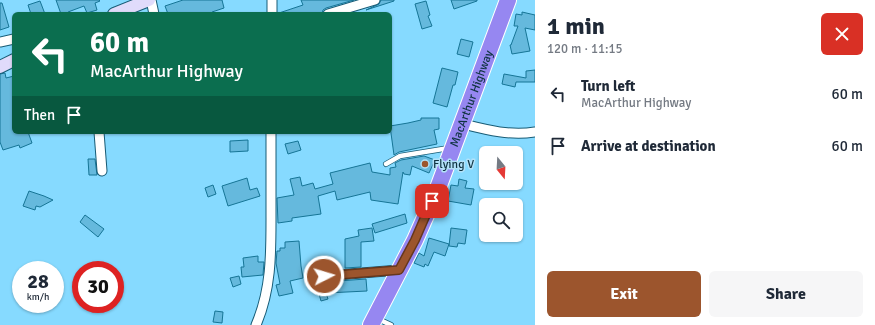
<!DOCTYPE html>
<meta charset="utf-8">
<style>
:root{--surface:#fff;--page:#f6f6f7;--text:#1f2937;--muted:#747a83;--accent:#9c552d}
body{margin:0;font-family:Signika,sans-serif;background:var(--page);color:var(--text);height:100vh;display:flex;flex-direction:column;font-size:15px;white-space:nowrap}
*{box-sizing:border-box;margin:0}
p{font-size:13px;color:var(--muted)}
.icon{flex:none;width:22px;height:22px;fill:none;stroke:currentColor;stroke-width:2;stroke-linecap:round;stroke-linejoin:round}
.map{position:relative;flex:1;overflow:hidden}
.side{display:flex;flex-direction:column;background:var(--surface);width:340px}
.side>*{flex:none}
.guide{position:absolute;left:12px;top:12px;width:380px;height:122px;border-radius:6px;box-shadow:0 1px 3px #0004;background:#0b6e4f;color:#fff;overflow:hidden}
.needle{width:26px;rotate:162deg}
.controls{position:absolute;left:479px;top:146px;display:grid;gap:8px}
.controls a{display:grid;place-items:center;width:44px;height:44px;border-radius:6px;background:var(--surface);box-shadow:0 1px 3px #0004;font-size:20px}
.speed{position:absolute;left:12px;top:261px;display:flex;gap:8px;font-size:20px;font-weight:700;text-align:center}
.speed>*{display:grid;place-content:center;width:52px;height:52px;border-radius:50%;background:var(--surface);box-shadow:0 1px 3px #0004;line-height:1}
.speed small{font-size:10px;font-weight:400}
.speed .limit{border:6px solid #d22;background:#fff;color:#111}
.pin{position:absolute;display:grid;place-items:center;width:34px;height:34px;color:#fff;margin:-17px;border-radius:8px;box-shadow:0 2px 6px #0006}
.me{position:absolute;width:44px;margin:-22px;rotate:85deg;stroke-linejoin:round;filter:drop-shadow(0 0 3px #0008)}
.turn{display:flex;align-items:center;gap:14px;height:84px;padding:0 12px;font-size:18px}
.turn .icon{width:52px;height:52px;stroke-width:2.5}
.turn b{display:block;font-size:28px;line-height:34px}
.then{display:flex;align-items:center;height:38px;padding:0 12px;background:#0003;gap:8px;font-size:15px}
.round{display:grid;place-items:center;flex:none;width:42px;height:42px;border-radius:6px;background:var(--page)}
.head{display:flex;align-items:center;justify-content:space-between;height:68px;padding:0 12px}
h1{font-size:24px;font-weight:700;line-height:30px}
.action{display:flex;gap:8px;margin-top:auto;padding:8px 12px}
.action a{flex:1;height:46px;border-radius:6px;background:var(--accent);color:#fff;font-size:16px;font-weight:700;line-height:46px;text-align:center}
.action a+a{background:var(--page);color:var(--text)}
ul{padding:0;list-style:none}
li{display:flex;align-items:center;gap:12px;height:52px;padding:0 12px}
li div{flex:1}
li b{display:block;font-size:15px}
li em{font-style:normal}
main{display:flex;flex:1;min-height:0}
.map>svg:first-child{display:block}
</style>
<main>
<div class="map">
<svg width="535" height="325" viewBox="0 0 535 325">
<rect width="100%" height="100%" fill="#86daff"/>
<path fill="#65b9dd" stroke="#167596" d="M56,0H99L100,1L95,3L97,10L87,13L84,6L68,12L69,14H61Z
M183,0H222L224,8L212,12L213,14H168L165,6Z
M301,0H354L326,8L323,10L322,14H279V13L303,5Z
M381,0H394V1L366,10L379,4Z
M451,0H477V1L454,9Z
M40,1L45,14H31L28,5Z
M426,1L430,15L428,16L432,26L422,29L415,4Z
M0,3H2L9,27L0,30Z
M522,12L535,15V30L525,28L530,51L512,54L510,45H511L518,26H514L516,14L522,15Z
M461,39L473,42L469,57L457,54Z
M442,68L458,72L455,85H453L447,107L433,103Z
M535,70V82H516L515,87L502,84L504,74L526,78V71Z
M5,73L6,78L14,76V132H28L32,143L20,148L19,145L3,150L0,142V74Z
M421,118H439V129L434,130L437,144L399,152L394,155L390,126L408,123L421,120Z
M248,140V151L230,152V141Z
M298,141L301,150L288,154L285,144Z
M424,156L435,160L429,173L412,166L410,175L404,174L403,172L398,204L371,200L370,192L337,200L335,191L318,196L321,214L292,218V221L278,223L277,198L294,195L290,179L300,177L302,186L313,183L315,189L333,184L330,173L370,163L372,172L390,175V168L396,167L395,163L401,160Z
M88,159H95L97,175H89Z
M247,178L250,190L257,188L260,196L228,206L222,186Z
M459,179L467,181L465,188L474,189L471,205L448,201L451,185L458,186Z
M213,185L216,194L208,197L205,188Z
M29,191L44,196L53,200L40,207L36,206L35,210L23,206Z
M405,214L407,223L375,233L372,224Z
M85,215L104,229L98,237L80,222Z
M372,228L374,241L361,242V267L345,268V239L359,236L358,230Z
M451,228L467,230L465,244L458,243L457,247L449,246Z
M429,238L449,244L445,256L434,252L428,266L425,264L424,267L414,263L419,253L424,256Z
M299,241L301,266L303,278L290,281L293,293L279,296L276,285L280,284L276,263L277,251H280V248H285V242Z
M258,256V262H264L263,275L242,277L241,267H244L243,258Z
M239,276L241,284L233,287L230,278Z
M366,279L367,291L326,293L328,299L321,301L319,294L317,295L313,281L319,280L324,282Z
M215,311L223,312L222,323L213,322Z"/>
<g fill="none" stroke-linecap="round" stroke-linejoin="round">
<defs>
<path id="lane" d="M386,164L400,156L449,148
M378,319L391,325"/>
<path id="street" d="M151,0L154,14
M272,0V14
M328,14L375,0
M0,42L14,39
M463,124C487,130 510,136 535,132
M99,132L102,171
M324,276L399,270
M256,325C272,288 271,251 271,211C271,185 271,158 271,132"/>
<path id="secondary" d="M114,14L149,0
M0,67L14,60"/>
<g id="highway">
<path id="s1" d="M371,325L415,240L438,188L508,0"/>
</g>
</defs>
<use href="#lane" stroke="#185c76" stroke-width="6"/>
<use href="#street" stroke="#185c76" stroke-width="11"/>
<use href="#secondary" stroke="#185c76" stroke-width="14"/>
<use href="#highway" stroke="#fff" stroke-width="18"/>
<use href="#lane" stroke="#fff" stroke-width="4.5"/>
<use href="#street" stroke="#fff" stroke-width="9"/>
<use href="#secondary" stroke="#e0dbfb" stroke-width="12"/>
<use href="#highway" stroke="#9687f1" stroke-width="16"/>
</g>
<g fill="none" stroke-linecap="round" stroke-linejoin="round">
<defs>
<path id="route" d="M324,276L399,270L415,240L432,201"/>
</defs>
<use href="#route" stroke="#65371d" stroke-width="10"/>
<use href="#route" stroke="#9c552d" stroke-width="7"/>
</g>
<circle fill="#9c552d" stroke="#b3e2f9" stroke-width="1.5" cx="425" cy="164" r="4"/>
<g text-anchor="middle" stroke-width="3" stroke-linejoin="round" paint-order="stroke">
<g font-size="12" fill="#103442" stroke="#b3e2f9">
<text dy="4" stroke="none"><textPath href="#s1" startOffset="248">MacArthur Highway</textPath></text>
</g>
<g font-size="12" fill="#103442" stroke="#b3e2f9" text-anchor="start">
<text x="433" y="168">Flying V</text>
</g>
</g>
</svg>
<div class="controls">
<a><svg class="needle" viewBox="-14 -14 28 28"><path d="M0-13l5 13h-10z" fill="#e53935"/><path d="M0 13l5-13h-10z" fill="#747a83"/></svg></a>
<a><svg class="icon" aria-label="search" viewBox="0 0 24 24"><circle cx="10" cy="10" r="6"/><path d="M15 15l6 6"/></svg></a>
</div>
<div class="speed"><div>28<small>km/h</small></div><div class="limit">30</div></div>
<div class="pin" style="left:432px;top:201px;background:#d93025"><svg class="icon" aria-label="arrive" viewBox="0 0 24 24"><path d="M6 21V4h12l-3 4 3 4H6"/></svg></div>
<svg class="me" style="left:324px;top:276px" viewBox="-20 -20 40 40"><circle r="17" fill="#9c552d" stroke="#fff" stroke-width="3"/><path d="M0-11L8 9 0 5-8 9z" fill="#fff"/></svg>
<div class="guide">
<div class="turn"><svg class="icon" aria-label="left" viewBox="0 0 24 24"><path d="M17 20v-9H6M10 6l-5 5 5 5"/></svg><div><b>60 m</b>MacArthur Highway</div></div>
<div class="then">Then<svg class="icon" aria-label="arrive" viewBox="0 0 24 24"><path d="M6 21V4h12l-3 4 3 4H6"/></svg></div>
</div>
</div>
<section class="side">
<div class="head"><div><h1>1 min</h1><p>120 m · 11:15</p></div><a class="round" style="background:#d93025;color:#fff"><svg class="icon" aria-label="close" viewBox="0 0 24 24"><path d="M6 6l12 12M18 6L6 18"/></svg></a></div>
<ul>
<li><svg class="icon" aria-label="left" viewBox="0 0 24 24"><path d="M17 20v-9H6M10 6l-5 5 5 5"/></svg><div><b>Turn left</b><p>MacArthur Highway</p></div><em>60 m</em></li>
<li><svg class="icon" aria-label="arrive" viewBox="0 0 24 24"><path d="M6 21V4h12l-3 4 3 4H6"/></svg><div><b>Arrive at destination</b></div><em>60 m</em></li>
</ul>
<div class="action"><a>Exit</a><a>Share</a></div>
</section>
</main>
